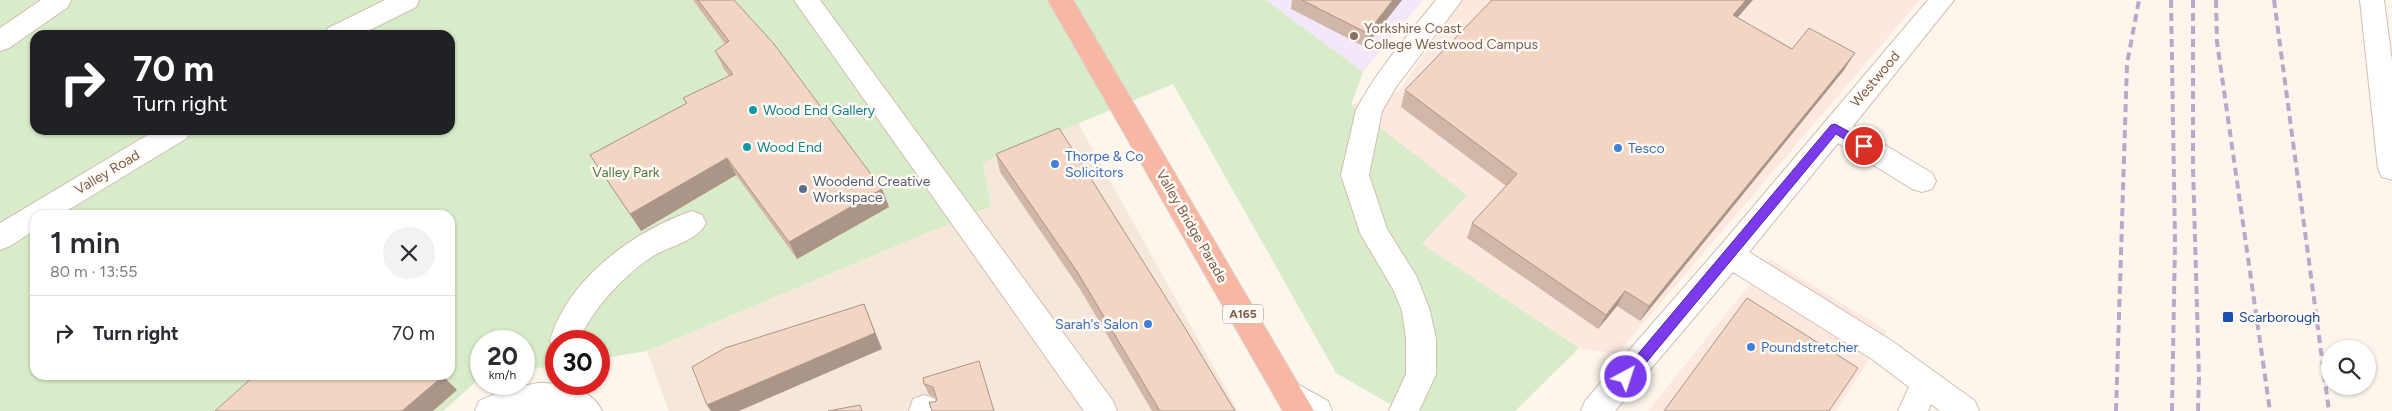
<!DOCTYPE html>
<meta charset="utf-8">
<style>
:root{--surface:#fff;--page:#f2f2f3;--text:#2b2b33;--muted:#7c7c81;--line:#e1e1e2}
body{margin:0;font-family:Figtree,sans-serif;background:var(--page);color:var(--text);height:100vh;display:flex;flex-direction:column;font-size:19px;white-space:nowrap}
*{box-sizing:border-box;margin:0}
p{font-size:16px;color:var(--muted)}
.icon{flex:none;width:28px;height:28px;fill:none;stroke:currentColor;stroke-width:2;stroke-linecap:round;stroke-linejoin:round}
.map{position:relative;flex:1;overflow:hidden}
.drawer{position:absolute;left:30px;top:210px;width:425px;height:170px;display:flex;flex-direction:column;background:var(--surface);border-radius:15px;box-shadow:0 1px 4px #0004}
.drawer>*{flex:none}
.guide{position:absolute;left:30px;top:30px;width:425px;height:105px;border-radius:15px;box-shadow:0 1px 4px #0004;background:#202124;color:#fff;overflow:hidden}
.buttons{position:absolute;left:2321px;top:340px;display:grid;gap:10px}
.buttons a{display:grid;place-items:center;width:55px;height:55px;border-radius:50%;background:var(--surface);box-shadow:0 1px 4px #0004;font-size:25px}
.speed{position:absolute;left:470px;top:330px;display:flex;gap:10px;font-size:25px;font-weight:700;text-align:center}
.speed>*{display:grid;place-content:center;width:65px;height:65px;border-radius:50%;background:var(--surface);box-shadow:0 1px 4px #0004;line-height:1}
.speed small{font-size:12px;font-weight:400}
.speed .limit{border:8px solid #d22;background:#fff;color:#111}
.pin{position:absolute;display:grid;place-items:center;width:42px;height:42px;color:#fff;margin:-21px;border:2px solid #fff;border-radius:50%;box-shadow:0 1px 5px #0007}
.me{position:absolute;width:55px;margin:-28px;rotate:40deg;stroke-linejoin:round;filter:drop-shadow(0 0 4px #0008)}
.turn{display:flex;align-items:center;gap:18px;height:105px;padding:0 20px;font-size:22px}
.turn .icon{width:65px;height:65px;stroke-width:2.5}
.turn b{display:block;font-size:35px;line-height:42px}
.round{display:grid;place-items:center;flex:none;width:52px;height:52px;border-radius:26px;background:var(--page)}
.overview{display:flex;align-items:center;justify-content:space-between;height:85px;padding:0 20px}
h1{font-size:30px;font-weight:600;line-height:38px}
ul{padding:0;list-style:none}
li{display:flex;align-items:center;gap:15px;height:75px;padding:0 20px;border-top:1px solid var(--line)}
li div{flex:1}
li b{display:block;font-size:19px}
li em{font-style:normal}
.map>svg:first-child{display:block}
</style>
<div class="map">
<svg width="2392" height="411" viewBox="0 0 2392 411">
<rect width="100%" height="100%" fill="#fdf6ec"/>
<path fill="#f5e8da" d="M1078,123L1238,411H669L647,351L991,206L983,163Z"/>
<path fill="#fde8e0" d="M1462,0H1920L1617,354L1579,348L1421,244L1350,105L1398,92Z
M1770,259L1887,331L1836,411H1648Z"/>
<path fill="#f3e8fa" d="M1266,0H1423L1363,72Z"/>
<path fill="#d8ecc9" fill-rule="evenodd" d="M0,0H1266L1363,72L1351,105L1467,195L1422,244L1579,348L1515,411H1402L1336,373L1173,84L983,163L991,206L647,351L599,359V341H556V365L524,371V341H481V377L443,411H0ZM35,35H450V130H35ZM35,215H450V375H35Z"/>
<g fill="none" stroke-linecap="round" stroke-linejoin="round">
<defs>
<path id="minor" d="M41,0H71L68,7L9,48L0,51V28Z
M385,0H419L416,7L360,35H324L328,28Z
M794,0H820L1113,401L1117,411H1084Z
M1436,0H1462L1396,87L1382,111L1369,175L1387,229L1417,277L1430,311L1436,339V374L1419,411H1389L1406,374V339L1402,311L1394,291L1360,233L1341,175L1356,110C1377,70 1408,35 1436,0Z
M1928,0H1954L1853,126L1932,173L1936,181L1932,189L1922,192L1912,189L1838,143L1749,252L1892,341L1975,401L1979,411H1940L1931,404L1928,411H1898L1909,387L1872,359L1733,272L1615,411H1581L1585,401L1720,246Z
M2360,0H2384L2392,61V180L2382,177L2378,169Z
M156,130H191L187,138L60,215H35V230L10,246L0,250V223Z
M692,211L702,215L706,223C698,240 671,246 655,255C629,270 588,312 580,341H556V351L555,350L550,341C567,279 634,231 692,211Z
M1290,380L1328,401L1332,411C1310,411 1285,411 1275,394L1279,384Z
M539,383C562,383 592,388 602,411H475L479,401C499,392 518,386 539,383Z
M924,395L935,399L939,411H909L913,399Z"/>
<path id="highway" d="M1048,0H1073L1314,411H1283Z"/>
</defs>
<use href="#minor" stroke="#d1beb0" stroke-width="2"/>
<use href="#highway" stroke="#dad1cd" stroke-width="2"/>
<use href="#minor" fill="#fff" fill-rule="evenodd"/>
<use href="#highway" fill="#f7b7a3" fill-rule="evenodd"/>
<path stroke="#b9a8c9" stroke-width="4" stroke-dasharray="8 5" stroke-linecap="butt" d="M2171,0L2175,241L2172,411
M2193,0V168L2199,378L2198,411
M2216,0L2217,42L2270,411
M2274,0L2329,411
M2116,411L2127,64L2139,0"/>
</g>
<path fill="#d1b7a8" d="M693,0H734L882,189L889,207L797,259L736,175L641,231L590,155L686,104L683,98L729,76L724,69L715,51L725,44Z
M1292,0H1402L1365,47L1291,9Z
M1737,18L1792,49L1844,70L1640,321L1617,306L1598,329L1467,238L1472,223L1506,186L1401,107L1405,90Z
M996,154L1235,411H1152L1080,289L1000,172Z
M924,384L994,411L935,402L937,400L936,398L929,395Z"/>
<path fill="#aa9588" d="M1393,0H1402L1365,47L1367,33Z
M1746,0H1753L1724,33L1733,15Z
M1855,53L1844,70L1640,321L1649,306Z
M727,158L736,175L641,231L630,214Z
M882,189L889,207L797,259L789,242Z
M1625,291L1617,306L1598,329L1606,315Z
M864,304L882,349L739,411H711L707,405Z
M443,376L457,390L433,411H402Z"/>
<path fill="#f3d5c3" stroke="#aa9588" d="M698,0H734L774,44L882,189L789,242L727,158L630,214L590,155L687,103L683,98L733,74L715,51L729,41Z
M1302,0H1393L1367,33Z
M1492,0H1746L1733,15L1792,49L1809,28L1855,53L1649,306L1625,291L1606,315L1472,223L1517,174L1405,90Z
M1059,128L1185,328L1235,411H1160L1078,273L996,154Z
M1747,298L1858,368L1829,411H1664Z
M864,304L875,333L707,405L692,367L725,348Z
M979,361L994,411H932L929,402H935L937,400L933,387L924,384L923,378Z
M255,375H441L443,376L402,411H215Z
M860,405L862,411H828Z"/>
<path fill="#7c3aed" stroke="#51269a" d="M1835,124L1868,142V149H1860L1836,134L1631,381H1622L1620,377L1622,373L1831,125Z"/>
<circle fill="#8d6e63" stroke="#fffaf3" stroke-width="2" cx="1354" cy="36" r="5"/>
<g fill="#0f9aa8" stroke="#fffaf3" stroke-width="2">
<circle cx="753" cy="110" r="5"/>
<circle cx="747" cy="147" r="5"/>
</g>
<g fill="#3f7fe0" stroke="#fffaf3" stroke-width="2">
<circle cx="1618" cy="148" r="5"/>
<circle cx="1055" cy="164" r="5"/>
<circle cx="1148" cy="324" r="5"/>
<circle cx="1751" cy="347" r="5"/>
</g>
<circle fill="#5c6f8a" stroke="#fffaf3" stroke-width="2" cx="803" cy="189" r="5"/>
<rect fill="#1a4fb4" stroke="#fffaf3" stroke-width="2" x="2222" y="311" width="12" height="12" rx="2.5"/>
<g text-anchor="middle" stroke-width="5" stroke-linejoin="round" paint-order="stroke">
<rect fill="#fffaf3" stroke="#a28b7f" stroke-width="1" x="1223" y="304.5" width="40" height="19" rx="4"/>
<g font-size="12" font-weight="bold" fill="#7a5c4d">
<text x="1243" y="318">A165</text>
</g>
<g font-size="14" fill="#785e54" stroke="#fffaf3" text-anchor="start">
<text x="1364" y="33">Yorkshire Coast<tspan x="1364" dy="16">College Westwood Campus</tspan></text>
</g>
<g font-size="14" fill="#7a5c4d" stroke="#fffaf3">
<text transform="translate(1875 79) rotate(-50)" y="5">Westwood</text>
<text transform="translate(107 172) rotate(-31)" y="5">Valley Road</text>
<text transform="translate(1192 226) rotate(60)" y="5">Valley Bridge Parade</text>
</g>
<g font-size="14" fill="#0d838f" stroke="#fffaf3" text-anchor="start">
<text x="763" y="115">Wood End Gallery</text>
<text x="757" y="152">Wood End</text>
</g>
<g font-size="14" fill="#366cbe" stroke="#fffaf3" text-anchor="start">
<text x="1628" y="153">Tesco</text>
<text x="1065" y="161">Thorpe &amp; Co<tspan x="1065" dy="16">Solicitors</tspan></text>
<text x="1138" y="329" text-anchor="end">Sarah's Salon</text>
<text x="1761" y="352">Poundstretcher</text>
</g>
<g font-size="14" fill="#537a41" stroke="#fffaf3">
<text x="626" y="177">Valley Park</text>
</g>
<g font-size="14" fill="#4e5e75" stroke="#fffaf3" text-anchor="start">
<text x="813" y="186">Woodend Creative<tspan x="813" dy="16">Workspace</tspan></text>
</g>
<g font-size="14" fill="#164399" stroke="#fffaf3" text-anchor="start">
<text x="2239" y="322">Scarborough</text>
</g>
</g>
</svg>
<div class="buttons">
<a><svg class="icon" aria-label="search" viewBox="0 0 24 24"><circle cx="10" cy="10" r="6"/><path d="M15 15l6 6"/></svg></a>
</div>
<div class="speed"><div>20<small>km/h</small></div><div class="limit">30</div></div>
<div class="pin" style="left:1864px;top:146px;background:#d93025"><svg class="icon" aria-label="arrive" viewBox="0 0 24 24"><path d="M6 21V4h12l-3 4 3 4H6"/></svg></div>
<svg class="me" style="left:1626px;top:377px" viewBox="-20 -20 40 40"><circle r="17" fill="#7c3aed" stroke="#fff" stroke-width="3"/><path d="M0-11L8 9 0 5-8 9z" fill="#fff"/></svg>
<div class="guide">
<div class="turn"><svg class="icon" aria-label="right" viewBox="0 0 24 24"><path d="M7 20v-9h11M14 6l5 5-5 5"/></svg><div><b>70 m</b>Turn right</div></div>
</div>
<section class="drawer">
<div class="overview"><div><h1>1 min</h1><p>80 m · 13:55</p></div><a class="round"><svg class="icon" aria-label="close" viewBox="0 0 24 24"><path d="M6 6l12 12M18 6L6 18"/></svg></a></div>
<ul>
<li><svg class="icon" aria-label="right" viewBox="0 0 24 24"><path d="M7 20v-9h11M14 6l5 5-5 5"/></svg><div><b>Turn right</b></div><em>70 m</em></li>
</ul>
</section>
</div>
